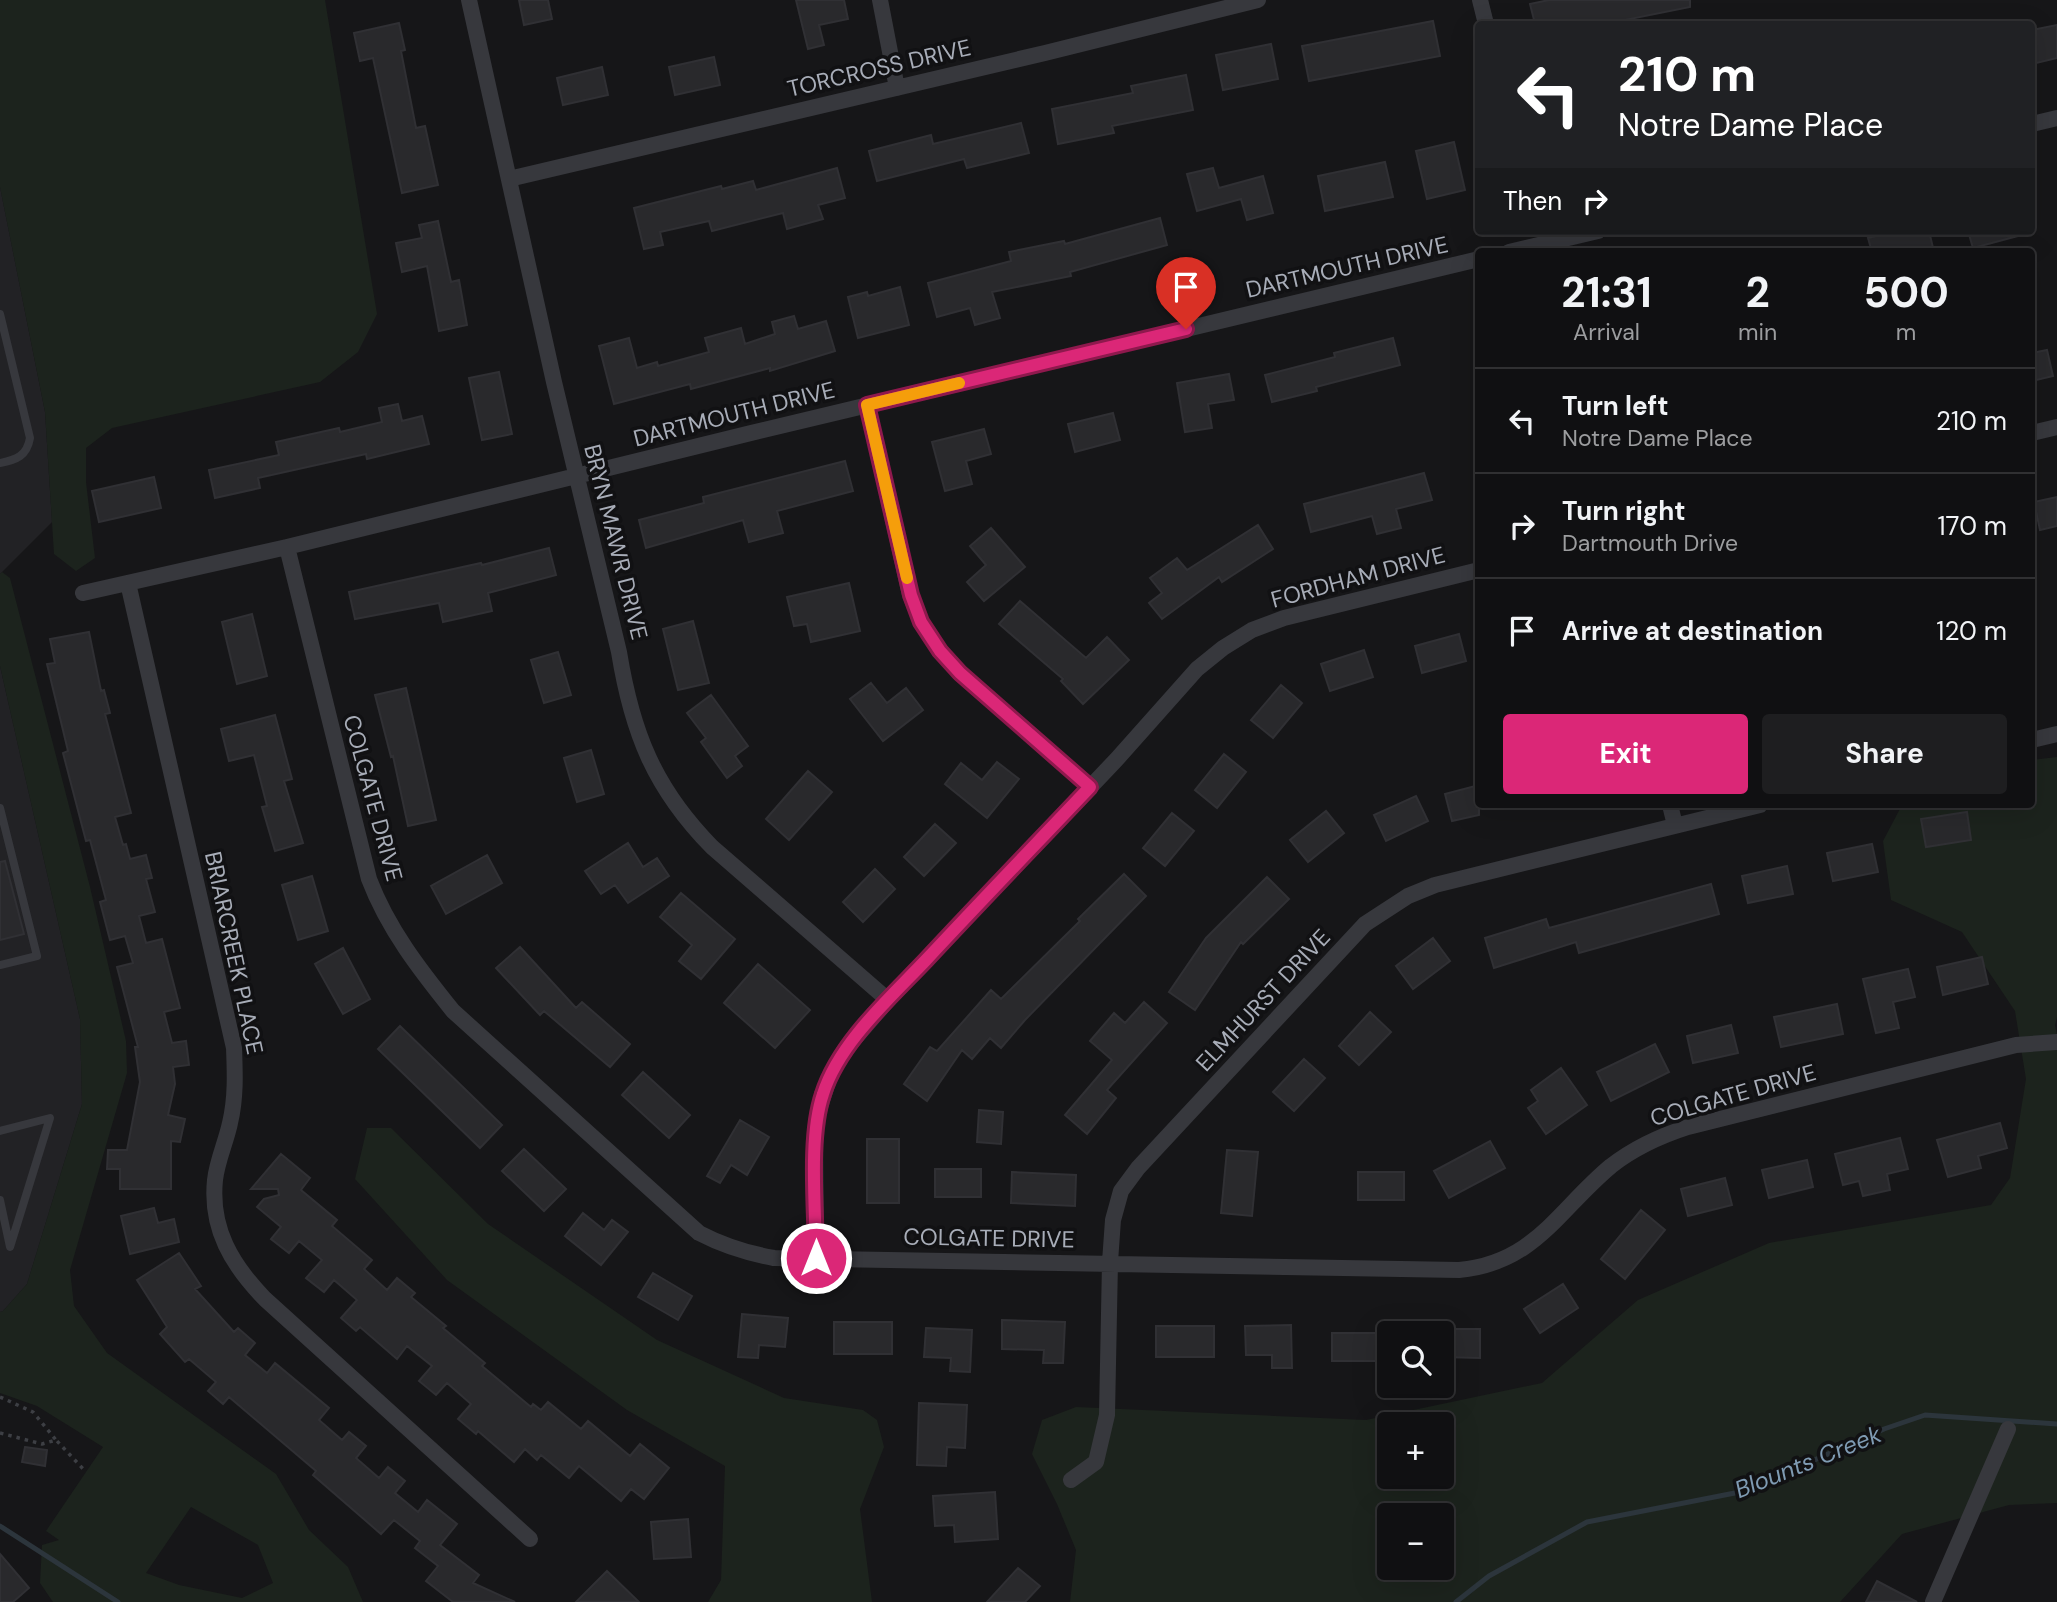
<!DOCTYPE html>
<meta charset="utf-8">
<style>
:root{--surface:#101012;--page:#1e1e20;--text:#f1f3f6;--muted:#9c9d9f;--line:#303032;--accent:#db2777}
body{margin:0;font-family:"DM Sans",sans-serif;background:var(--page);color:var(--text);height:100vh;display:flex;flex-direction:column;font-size:26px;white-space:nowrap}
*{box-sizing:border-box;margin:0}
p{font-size:23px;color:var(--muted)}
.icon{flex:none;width:38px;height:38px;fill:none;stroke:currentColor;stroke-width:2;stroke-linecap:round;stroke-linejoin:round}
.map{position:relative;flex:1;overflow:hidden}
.drawer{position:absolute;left:1475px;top:248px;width:560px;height:560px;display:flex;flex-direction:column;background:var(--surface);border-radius:7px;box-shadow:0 7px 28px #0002,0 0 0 2px var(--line)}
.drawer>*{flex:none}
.top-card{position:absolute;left:1475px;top:21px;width:560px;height:214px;border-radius:7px;box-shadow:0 7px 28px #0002,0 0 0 2px var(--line);background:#202124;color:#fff;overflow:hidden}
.tools{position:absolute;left:1377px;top:1321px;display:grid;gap:14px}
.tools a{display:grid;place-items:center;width:77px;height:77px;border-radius:7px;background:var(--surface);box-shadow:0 7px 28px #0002,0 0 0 2px var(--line);font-size:35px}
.pin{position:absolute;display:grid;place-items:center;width:60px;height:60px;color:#fff;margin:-72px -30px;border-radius:50% 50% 50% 0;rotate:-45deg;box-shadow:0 0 7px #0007}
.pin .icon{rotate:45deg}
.me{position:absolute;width:77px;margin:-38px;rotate:0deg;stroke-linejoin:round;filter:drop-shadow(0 0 5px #0008)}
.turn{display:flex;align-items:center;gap:24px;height:147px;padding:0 28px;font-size:32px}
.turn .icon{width:91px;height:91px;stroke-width:2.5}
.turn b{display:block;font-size:49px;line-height:60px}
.then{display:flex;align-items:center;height:66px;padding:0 28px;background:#0003;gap:14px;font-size:26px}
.eta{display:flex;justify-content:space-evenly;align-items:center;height:119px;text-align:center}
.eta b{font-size:42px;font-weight:700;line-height:49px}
.primary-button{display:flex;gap:14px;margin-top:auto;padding:14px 28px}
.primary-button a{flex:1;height:80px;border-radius:7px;background:var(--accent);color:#fff;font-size:28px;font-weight:700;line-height:80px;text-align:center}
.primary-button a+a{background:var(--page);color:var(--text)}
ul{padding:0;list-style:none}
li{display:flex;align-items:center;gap:21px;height:105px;padding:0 28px;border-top:2px solid var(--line)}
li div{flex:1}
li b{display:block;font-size:26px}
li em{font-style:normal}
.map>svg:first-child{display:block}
</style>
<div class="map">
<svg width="2057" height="1602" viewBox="0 0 2057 1602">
<rect width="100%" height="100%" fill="#161618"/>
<path fill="#222225" d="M0,187L45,412L52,522L0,574Z
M0,666L80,1019L82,1104L27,1284L3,1311L0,1312Z"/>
<path fill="#1c231d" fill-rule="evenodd" d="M0,0H325L377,314L358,352L320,382L112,428L86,448V482L95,558L76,571L54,554L45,412L0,187Z
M2,572L10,578L90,887L126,1041L127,1073L70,1270L74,1306L107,1353L276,1474L309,1530L348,1567L363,1602H53L40,1583L42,1545L59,1540L46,1531L103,1447L37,1406L0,1393V1312L3,1311L27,1284L82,1104L80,1019L0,666V574ZM191,1507L258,1545L273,1583L242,1598L179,1585L146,1573Z
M2057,757V1017L2055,1025L2057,1035V1503L2009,1505L1902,1534L1840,1602H1070L1076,1550L1057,1504L1032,1454L1042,1420L1076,1407L1366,1420L1542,1383L1638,1300L1769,1243L1991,1205L2010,1178L2026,1079L2015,1011L1962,932L1891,900L1883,841L1902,805H2032V760ZM1390,1424H1442V1477H1390ZM1390,1516H1442V1568H1390Z
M367,1128H391L488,1224L657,1340L784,1398L863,1410L877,1420L884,1447L860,1509L872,1602H708L721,1580L725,1466L627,1410L447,1280L355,1179Z"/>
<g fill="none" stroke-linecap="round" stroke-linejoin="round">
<path stroke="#2c353c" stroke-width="5" d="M0,1526L118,1602
M1456,1602L1489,1576L1587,1522L1745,1491L1884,1429L1925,1415L2057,1424"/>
</g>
<path fill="#29292c" stroke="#303034" stroke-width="2" d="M519,0H548L552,19L524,25Z
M796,0H844L848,19L819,25L824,45L808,49Z
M1549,0H1690V7L1605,24H1535L1530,4Z
M1433,21L1440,56L1309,81L1302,46Z
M399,23L405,50L401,51L416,128L425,126L438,185L402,193L373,58L360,61L354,33Z
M2057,25V58L2032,64V30Z
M1271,44L1278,79L1223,90L1216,55Z
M714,57L720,85L675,95L669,67Z
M602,67L608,95L563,105L557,78Z
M1186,75L1193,110L1112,126L1114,133L1058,144L1052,109L1133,93L1131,86Z
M1021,123L1029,153L967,168L964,159L877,181L869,151L931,135L933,144Z
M1454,142L1465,190L1427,199L1416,151Z
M1385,162L1393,197L1325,211L1318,176Z
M837,168L845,198L818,205L823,219L787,229L783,213L712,231L709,221L660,232L663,245L644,249L634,208L721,186L722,189L753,181L756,190Z
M1213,168L1219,188L1263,176L1273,213L1247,220L1241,199L1197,211L1187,174Z
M1160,218L1167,245L1070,272L1071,276L992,292L1000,318L975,325L970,308L937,317L928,283L1011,261L1009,252L1064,241L1065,244Z
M438,221L451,282L459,280L467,325L439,331L427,266L402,272L396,243L422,238L419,225Z
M1896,231H1929L1934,252H1872L1868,238Z
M1968,231H2017L2018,236L1973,248Z
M900,287L909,325L858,338L848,297L867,292L868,296Z
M794,316L798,329L826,321L835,351L770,371V368L691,389L690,384L614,404L599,346L629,338L637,368L657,362L658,366L709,352L705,338L741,328L745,344L775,334L772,322Z
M1393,338L1400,365L1316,387L1317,391L1272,402L1265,375L1335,357L1334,353Z
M2047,350L2053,376L2032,381V353Z
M499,372L512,434L482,440L469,378Z
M1229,374L1234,400L1208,404L1212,428L1185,432L1177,383Z
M398,404L402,421L422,416L429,444L367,459L366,454L258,478L260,488L215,498L209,470L279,455L276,442L339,428L340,432L382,422L379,408Z
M1113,413L1120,440L1075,452L1068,424Z
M984,429L991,454L966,461L972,484L945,491L932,442Z
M845,461L853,491L777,511L783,533L749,542L743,520L646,548L639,520L704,503L703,497Z
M1424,473L1432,500L1396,509L1401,528L1377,534L1372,516L1311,532L1304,504Z
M154,477L161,508L99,522L92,491Z
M2057,497V526L2040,530L2034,502Z
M1258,525L1273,549L1222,582L1219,577L1162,619L1149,603L1162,593L1150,578L1177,558L1187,570Z
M991,528L1025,567L984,601L967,582L986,565L970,546Z
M549,548L556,575L488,593L492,611L443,622L439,603L355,619L349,592L481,563L482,565Z
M849,583L860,631L811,642L807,624L794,626L787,597Z
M1020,601L1086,658L1107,637L1129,660L1083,704L1061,681L1063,679L999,624Z
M252,614L267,676L237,684L222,622Z
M693,621L709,683L678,690L663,629Z
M89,632L101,691L104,690L110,713L105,714L131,813L115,817L123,845L126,844L130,859L146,855L152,878L146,879L155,912L139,916L146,943L162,939L180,1008L164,1012L172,1043L186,1041L189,1065L173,1067L175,1084L168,1115L185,1119L180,1142L171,1141V1189H120V1169H107L108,1150H127L140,1082L135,1047H138L117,967L133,963L125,936L110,940L100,902L106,900L90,840L86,841L63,753L68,751L47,664L55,663L50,639Z
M1459,634L1466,661L1422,673L1415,646Z
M1364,650L1373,677L1330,691L1321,664Z
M558,652L571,695L544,703L531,660Z
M871,683L887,703L906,688L923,710L883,741L850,699Z
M1281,685L1302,703L1273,738L1251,720Z
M406,688L436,820L408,826L393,756L391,757L375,695Z
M711,695L748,746L735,756L742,766L727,778L701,742L706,738L687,713Z
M275,715L292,779L284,781L303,843L275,851L262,807L267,806L254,755L229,761L221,729Z
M591,750L604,794L577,802L564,758Z
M1224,754L1246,772L1217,808L1195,790Z
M997,762L1019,779L987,818L945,784L961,763L982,780Z
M808,771L832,792L789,840L766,819Z
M1479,785V815L1452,821L1445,794Z
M1416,796L1428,821L1386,841L1374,815Z
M1326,811L1344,833L1308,862L1290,840Z
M1967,812L1971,840L1926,847L1921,819Z
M1172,813L1194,831L1165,866L1143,848Z
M935,824L956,843L924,876L904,857Z
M628,843L643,867L657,858L669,876L628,903L615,885L601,894L585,871Z
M1872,844L1878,872L1833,881L1827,853Z
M487,855L502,883L446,914L431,886Z
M5,861L24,934L0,940V862Z
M1787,866L1793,894L1748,903L1742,876Z
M875,869L895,889L863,922L843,902Z
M1124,874L1146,896L1025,1020L1001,1048L990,1038L972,1059L962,1050L927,1101L904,1084L930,1047L937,1051L991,990L1001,999L1080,921L1078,919Z
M312,876L328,931L298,940L282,885Z
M1267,877L1289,899L1243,944L1241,942L1195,1010L1169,992L1206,938Z
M1711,884L1719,914L1579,953L1576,942L1494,968L1485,938L1546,919L1549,928Z
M681,893L735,939L701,979L679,961L692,945L660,917Z
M1433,938L1450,961L1413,989L1396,966Z
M520,947L576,1008L582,1002L630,1044L610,1067L544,1011L540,1015L496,968Z
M343,948L370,999L343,1014L315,964Z
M1982,957L1988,984L1943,995L1937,967Z
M758,964L810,1010L775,1048L724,1003Z
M1908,969L1915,997L1893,1002L1899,1028L1876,1033L1863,979Z
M1144,1002L1167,1023L1107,1090L1116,1098L1087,1134L1065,1115L1112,1060L1090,1041L1114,1013L1125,1023Z
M1837,1004L1843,1034L1781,1047L1774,1017Z
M1370,1012L1391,1032L1359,1065L1339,1046Z
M1731,1025L1738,1053L1693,1063L1687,1036Z
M400,1026L502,1125L480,1148L378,1049Z
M1655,1044L1669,1072L1611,1101L1597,1072Z
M1304,1059L1325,1078L1294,1111L1273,1092Z
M1561,1068L1587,1105L1546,1134L1528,1108L1538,1101L1531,1090Z
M643,1072L690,1115L669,1138L622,1095Z
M979,1110L1003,1112L1001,1144L977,1142Z
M740,1120L769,1137L747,1175L731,1165L720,1183L707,1176Z
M2000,1123L2007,1148L1978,1156L1981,1168L1948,1177L1937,1140Z
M1900,1138L1908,1169L1887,1174L1890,1190L1863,1196L1859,1181L1843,1185L1835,1154Z
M867,1139H899V1203H867Z
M1490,1141L1505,1168L1449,1198L1434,1171Z
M524,1149L566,1189L544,1211L502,1171Z
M1227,1150L1258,1152L1252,1216L1221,1213Z
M281,1154L310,1178L301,1190L337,1220L332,1226L372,1260L364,1269L387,1290L397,1278L415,1293L411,1297L446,1326L443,1328L485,1363L482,1366L531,1407L533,1404L541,1410L548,1402L581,1429L588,1421L630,1456L640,1444L669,1468L644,1499L631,1489L621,1501L579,1466L569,1478L541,1455L537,1460L525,1449L514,1462L478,1431L476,1434L458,1419L471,1404L447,1383L436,1395L419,1381L432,1366L407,1346L397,1359L360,1327L356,1331L341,1318L357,1300L334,1280L324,1292L306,1278L322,1260L299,1241L289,1253L271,1239L281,1227L257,1207L264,1199L279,1195L278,1189H251Z
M1807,1160L1813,1187L1769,1198L1762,1170Z
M935,1169H981V1197H935Z
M1012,1172L1076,1175L1075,1206L1011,1203Z
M1358,1172H1404V1200H1358Z
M1725,1178L1732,1205L1688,1216L1681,1189Z
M154,1208L158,1223L174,1219L179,1242L130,1254L121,1216Z
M1641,1210L1665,1230L1625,1279L1601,1259Z
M583,1213L604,1230L612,1220L628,1232L601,1265L565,1236Z
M179,1253L201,1286L195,1289L234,1332L238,1328L255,1343L245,1355L267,1373L275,1363L329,1408L319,1420L342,1440L349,1432L366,1446L356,1458L379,1478L388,1467L405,1481L395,1493L418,1512L427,1500L457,1524L440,1545L479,1575L473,1583L515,1602H453L426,1581L438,1566L415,1548L420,1541L394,1520L381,1534L313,1475L316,1471L229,1397L223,1404L208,1391L216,1382L189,1359L185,1362L160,1334L167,1327L137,1280Z
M653,1273L692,1296L678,1320L638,1297Z
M1563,1284L1578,1308L1540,1333L1524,1309Z
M742,1314L788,1318L785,1347L759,1345L758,1358L738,1357Z
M1002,1320L1065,1322L1063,1363H1043L1044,1350L1002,1349Z
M834,1322H892V1354H834Z
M1291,1325L1292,1368H1272V1355H1246L1245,1326Z
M1156,1326H1214V1357H1156Z
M926,1328L972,1330L970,1372L950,1371L951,1358L924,1357Z
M1442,1329H1480V1358L1442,1357Z
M1332,1333H1378V1361H1332Z
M919,1403L967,1405L965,1448L947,1447L946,1466L917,1465Z
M25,1447L47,1450L45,1466L22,1462Z
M995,1492L998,1539L955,1542L954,1525L935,1526L933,1496Z
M688,1519L691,1557L654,1559L651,1522Z
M0,1554L29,1588L13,1602H0Z
M1018,1568L1040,1586L1025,1602H987Z
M607,1571L639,1602H576Z
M1877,1581L1917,1602H1866Z"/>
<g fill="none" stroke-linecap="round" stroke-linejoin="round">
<path stroke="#3d3f44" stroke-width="3.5" stroke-dasharray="3.5 5" stroke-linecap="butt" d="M0,1397L33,1412L56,1440
M0,1433L42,1444L56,1440L86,1472"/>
<path stroke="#37383d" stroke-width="8" d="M0,463C16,460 27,456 30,438L0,314
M0,808L37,956L0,965
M0,1131L50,1118L10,1247L0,1200"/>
<path stroke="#37383d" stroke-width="16" d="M469,0L554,382L619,652C632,732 654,788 712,847L888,1000
M880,0L897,88
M1480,0L1486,24
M2032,124L2057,118
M509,179L1045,53L1258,0
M1509,252L1598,231
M867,405L910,595L921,622L940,651L960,673L1090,787
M2032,433L2057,427
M287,547L369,879C388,929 420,970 453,1011L699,1233C724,1246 746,1253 774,1258L1459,1270C1535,1263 1558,1210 1611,1166C1634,1148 1660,1136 1688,1127L2016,1045L2057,1042
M128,583L234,1048C235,1073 236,1098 230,1123C226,1142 217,1161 215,1180C210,1229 232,1265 265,1299L530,1539
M83,593L287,547L751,433L1479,259
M2032,740L2057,734
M1670,805L1675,825
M816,1258L815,1135L818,1113L831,1073L844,1051L888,1000L1116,760L1197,669L1223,648L1252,630L1284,618L1479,570
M1071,1480L1096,1462L1107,1415L1110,1262L1113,1220L1121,1191L1138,1168L1365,924L1408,896L1435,885L1760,805
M1933,1602L2008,1429"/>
</g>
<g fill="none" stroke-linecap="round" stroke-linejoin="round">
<defs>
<path id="route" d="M816,1258C816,1210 808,1138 823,1094C839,1043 890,998 926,960C980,902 1035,845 1090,787L960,673L940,651L921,622L911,595L867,405L1186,329"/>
</defs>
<use href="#route" stroke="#8e194d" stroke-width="18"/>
<use href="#route" stroke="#db2777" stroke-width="12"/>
<path stroke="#f59e0b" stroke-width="12" d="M907,578L867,405L959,383"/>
</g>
<g text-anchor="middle" stroke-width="7" stroke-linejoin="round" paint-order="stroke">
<g font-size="23" fill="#a8adb8" stroke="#111113">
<text transform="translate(879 68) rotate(-13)" y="8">TORCROSS DRIVE</text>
<text transform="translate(1347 267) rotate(-13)" y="8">DARTMOUTH DRIVE</text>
<text transform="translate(734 414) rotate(-14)" y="8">DARTMOUTH DRIVE</text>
<text transform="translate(616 542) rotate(76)" y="8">BRYN MAWR DRIVE</text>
<text transform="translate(1358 577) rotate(-15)" y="8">FORDHAM DRIVE</text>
<text transform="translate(373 798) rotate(75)" y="8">COLGATE DRIVE</text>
<text transform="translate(234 953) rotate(78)" y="8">BRIARCREEK PLACE</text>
<text transform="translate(1263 1000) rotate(-47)" y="8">ELMHURST DRIVE</text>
<text transform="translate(1733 1095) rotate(-16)" y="8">COLGATE DRIVE</text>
<text transform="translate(989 1238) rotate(1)" y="8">COLGATE DRIVE</text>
</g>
<g font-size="24" font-style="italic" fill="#7f9bb3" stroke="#111113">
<text transform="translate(1808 1462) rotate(-22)" y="8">Blounts Creek</text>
</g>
</g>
</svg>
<div class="tools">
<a><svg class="icon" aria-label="search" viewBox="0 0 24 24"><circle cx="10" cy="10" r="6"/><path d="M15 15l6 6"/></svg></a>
<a>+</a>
<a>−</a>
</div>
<div class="pin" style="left:1186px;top:329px;background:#d93025"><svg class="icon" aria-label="arrive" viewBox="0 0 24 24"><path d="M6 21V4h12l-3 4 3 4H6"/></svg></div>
<svg class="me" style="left:816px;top:1258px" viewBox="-20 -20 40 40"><circle r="17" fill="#db2777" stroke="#fff" stroke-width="3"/><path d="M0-11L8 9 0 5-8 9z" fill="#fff"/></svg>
<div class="top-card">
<div class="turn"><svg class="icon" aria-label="left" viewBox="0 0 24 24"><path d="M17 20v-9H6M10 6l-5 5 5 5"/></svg><div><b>210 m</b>Notre Dame Place</div></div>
<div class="then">Then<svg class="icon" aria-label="right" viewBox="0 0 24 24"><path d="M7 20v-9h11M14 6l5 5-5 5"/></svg></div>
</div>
<section class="drawer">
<div class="eta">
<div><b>21:31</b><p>Arrival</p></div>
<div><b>2</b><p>min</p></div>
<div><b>500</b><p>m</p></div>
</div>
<ul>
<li><svg class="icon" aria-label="left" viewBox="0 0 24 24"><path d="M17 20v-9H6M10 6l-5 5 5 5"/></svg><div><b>Turn left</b><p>Notre Dame Place</p></div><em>210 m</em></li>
<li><svg class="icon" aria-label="right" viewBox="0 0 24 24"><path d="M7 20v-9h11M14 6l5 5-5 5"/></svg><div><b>Turn right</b><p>Dartmouth Drive</p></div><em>170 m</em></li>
<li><svg class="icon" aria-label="arrive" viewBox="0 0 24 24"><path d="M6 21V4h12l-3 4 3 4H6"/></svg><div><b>Arrive at destination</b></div><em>120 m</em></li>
</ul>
<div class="primary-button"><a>Exit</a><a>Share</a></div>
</section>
</div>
